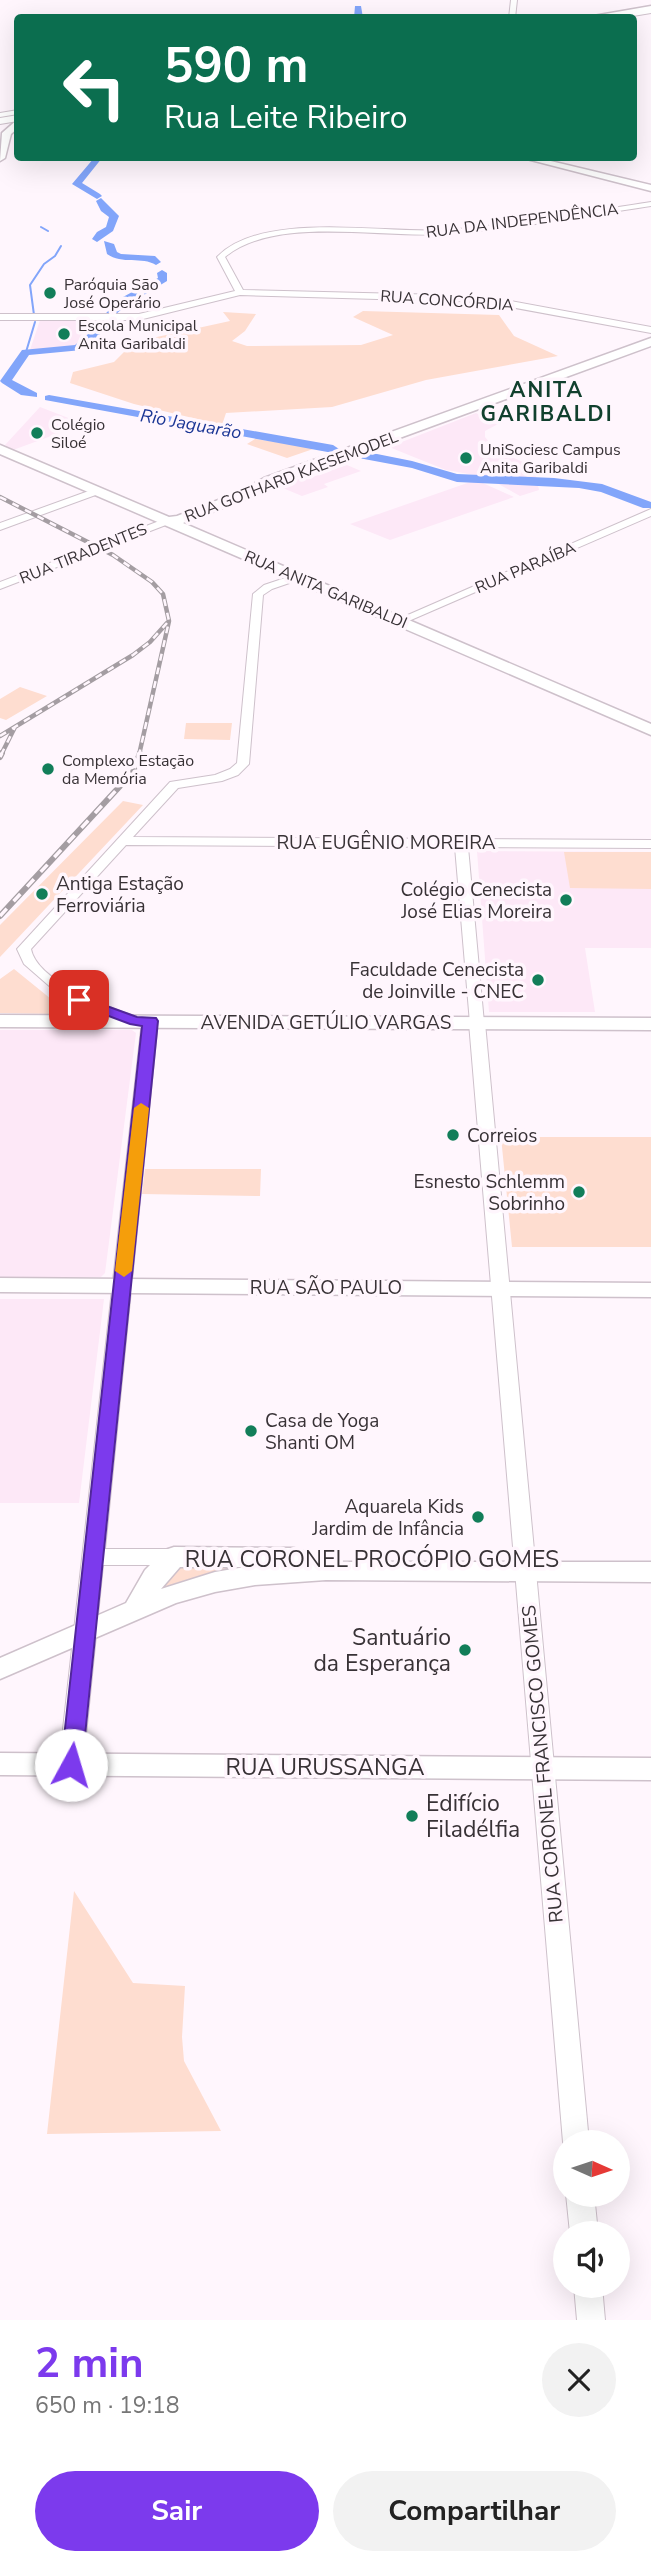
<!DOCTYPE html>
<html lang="pt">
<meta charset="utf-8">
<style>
:root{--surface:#fff;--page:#f2f2f2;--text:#222;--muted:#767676;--accent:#7c3aed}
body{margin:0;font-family:"Nunito Sans",sans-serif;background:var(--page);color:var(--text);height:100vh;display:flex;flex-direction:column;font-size:26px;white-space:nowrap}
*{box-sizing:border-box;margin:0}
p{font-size:23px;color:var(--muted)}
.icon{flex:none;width:38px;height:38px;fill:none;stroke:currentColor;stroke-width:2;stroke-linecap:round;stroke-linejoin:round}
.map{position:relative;height:2320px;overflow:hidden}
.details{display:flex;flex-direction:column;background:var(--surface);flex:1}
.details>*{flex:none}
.guide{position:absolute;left:14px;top:14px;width:623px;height:147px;border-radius:7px;box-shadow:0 7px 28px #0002;background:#0b6e4f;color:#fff;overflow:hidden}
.needle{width:46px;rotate:93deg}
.buttons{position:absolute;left:553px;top:2130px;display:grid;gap:14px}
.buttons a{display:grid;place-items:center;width:77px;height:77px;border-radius:50%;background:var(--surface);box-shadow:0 7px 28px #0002;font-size:35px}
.pin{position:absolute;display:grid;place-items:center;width:60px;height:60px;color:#fff;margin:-30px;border-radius:14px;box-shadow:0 4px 10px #0006}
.me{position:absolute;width:77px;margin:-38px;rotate:6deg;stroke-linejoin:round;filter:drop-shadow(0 0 5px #0008)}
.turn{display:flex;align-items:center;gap:24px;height:147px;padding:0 35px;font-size:32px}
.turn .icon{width:91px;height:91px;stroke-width:2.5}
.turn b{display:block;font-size:49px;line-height:60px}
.round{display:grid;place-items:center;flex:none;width:74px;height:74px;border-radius:37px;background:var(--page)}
.overview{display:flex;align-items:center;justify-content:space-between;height:119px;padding:0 35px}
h1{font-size:42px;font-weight:700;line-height:52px;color:var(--accent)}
.action{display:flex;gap:14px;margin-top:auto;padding:14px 35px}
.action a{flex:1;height:80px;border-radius:42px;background:var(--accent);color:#fff;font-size:28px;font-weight:700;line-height:80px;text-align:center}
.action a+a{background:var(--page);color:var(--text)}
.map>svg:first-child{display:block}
</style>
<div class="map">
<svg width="651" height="2320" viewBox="0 0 651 2320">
<rect width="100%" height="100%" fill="#fff6fd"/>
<path fill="#fde8f7" d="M40,320L108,321L77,347L30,350Z
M40,407L84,424L13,450L5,445Z
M476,413L498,424L485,431V437L496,450L534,467L539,490L520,496L486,477L446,470L389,447Z
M347,465L361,471L324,484L328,487L302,496L278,486L299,478L304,480Z
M476,480L514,497L390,540L350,524Z
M477,851L651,852V948H585L595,1012H489Z
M0,1030H132L136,1033L105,1273L101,1277H0Z
M0,1299H104L79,1503H0Z"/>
<path fill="#feddd0" d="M363,311L499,315L514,336L558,356L426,380L332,407L226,413L222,425L134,404L70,383L73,372L114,362L134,342L230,321L223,312L256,314L245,331L232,341L247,346L361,345L393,335L353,317Z
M255,439L316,448L287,458L247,444Z
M20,687L47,696L6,720L0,718V699Z
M186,723H232L230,740L184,739Z
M123,801L143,805L0,957V925Z
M564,852H651V889L570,888Z
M14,969L56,1003L58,1010L53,1014L0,1013V979Z
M501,1137H651V1247H512Z
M145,1169H261L260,1196L142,1194Z
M175,1564H288C241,1569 196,1573 152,1592Z
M74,1891L133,1983L185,1986L182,2037L184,2061L221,2131L47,2134Z"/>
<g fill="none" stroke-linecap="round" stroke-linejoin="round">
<path stroke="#82a5fa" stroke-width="2" d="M41,227L48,231
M34,315L30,285L44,264L55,256L61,246
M26,352L35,322"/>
<path fill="#82a5fa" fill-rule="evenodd" d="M355,6H361L363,18H354Z
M94,158H102L82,183L100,194L102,196L97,199L72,184Z
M101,198L119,216L113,231L97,242L92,239L97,232L106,227L109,217L101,211L96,201Z
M104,241L114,244L117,252L121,254L155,256L161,262L156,265C142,256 122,265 107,254Z
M162,270L167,273V281L124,307L114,316L113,323L82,350L29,355L12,380L37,393V397L21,395L2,383L0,381L22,350L75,345L104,320V315L123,297L158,278L157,273Z
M49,395L333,445L339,449L333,453L45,400V396Z
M352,449L412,461L457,474L554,478L602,484L651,502V508H643L601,492L579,488L457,482L412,468L348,456V450Z"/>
<defs>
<path id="tertiary" d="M651,202V206C582,216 513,230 444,234C382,239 275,215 225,257L243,290L483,296L651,327V333L483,302L240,295L139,320H0V314H139L235,291L217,257C262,210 383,234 445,230C514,225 583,212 651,202Z
M97,488L101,489V493L0,530V523Z
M651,509V516L404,623L394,621Z
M167,518L172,521L171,523L0,589V582Z
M297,574L301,575V579L272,589L263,595L249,764L238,775L222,781L178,788L133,837L651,840V848L468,847L484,1023L477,1027L470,1023L455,847L126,845L31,949C37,982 112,1009 140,1018L142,1021L135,1025L130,1024L73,1002L76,1013C71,1021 63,1026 54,1024L52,1021L61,1012L55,991L24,964L17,949L170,782L215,775L230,769L237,763L253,594L264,585Z"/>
<path id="secondary" d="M511,0H517L515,18H509Z
M18,110V114L0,117V113Z
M150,1016L158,1021L105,1549H174L182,1551L185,1557L182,1563L174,1565H103L83,1765L79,1772L71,1774L63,1772L59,1765L142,1021Z
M477,1018L485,1023L589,2142H565V2148L563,2142L469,1023Z
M566,2194H594L598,2233H570Z
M574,2286H602L605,2320H577Z"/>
<path id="primary" d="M651,6V10L605,18H582Z
M18,119V128L11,134L5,158L0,161L2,133Z
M523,158H538L651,185V191Z
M651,338V346L274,484L249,498L183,523L651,724V735L0,454V445L169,517L177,516L239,492L264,478Z
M0,1015L651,1018V1030L0,1027Z
M0,1278L651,1283V1297L0,1292Z
M174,1547L294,1548L303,1551L307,1558L305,1562H651V1582L326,1580L255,1585L215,1592L176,1603L0,1679V1658L126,1603L145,1570L165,1550ZM180,1567H245L215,1572L161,1589Z
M0,1753L651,1758V1780L0,1775Z"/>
<path id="motorway" d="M651,7V13L621,18H597Z
M18,115V121L0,124V118Z"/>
</defs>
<use href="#tertiary" stroke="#cec1cb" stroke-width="2"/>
<use href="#secondary" stroke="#cec1cb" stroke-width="2"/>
<use href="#primary" stroke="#cec1cb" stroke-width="3"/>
<use href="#motorway" stroke="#cec1cb" stroke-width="2"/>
<use href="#tertiary" fill="#fff" fill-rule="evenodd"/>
<use href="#secondary" fill="#fff" fill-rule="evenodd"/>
<use href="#primary" fill="#fff" fill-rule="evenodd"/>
<use href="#motorway" fill="#fff" fill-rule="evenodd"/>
<defs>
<path id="rail-far1" d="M0,497L113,555L152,582L163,594L169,621L139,755
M0,736L133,655L150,642L167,623
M1,755L15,727"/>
<path id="rail" d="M0,757L2,753
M0,916L133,772L140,753"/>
</defs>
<use href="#rail-far1" stroke="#a49da2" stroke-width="4.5"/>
<use href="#rail" stroke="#a49da2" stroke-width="6"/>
<use href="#rail-far1" stroke="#fff6fd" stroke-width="2.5" stroke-dasharray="7" stroke-linecap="butt"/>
<use href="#rail" stroke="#fff6fd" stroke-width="3.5" stroke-dasharray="10" stroke-linecap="butt"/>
</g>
<path fill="#7c3aed" stroke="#51269a" stroke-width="2" d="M79,996L137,1017L156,1018L158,1021L82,1765L79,1771L71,1773L64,1771L61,1765L142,1026L130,1024L74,1003L71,1000Z"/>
<path fill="#f59e0b" d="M141,1103L149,1108L132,1271L124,1277L115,1271L134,1108Z"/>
<g fill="#127e59" stroke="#fff6fd" stroke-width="2.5">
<circle cx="50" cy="293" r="7"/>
<circle cx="64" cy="334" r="7"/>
<circle cx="37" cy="433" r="7"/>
<circle cx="466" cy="458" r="7"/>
<circle cx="48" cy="769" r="7"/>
<circle cx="42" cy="894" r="7"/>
<circle cx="566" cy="900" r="7"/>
<circle cx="538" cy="980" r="7"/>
<circle cx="453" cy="1135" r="7"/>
<circle cx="579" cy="1192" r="7"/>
<circle cx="251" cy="1431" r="7"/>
<circle cx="478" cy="1517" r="7"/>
<circle cx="465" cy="1650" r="7"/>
<circle cx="412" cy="1816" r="7"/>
</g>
<g text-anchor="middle" stroke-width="7" stroke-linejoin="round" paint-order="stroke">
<g font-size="16" fill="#383236" stroke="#fff6fd">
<text transform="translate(522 220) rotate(-7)" y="6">RUA DA INDEPENDÊNCIA</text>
<text transform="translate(447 300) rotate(4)" y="6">RUA CONCÓRDIA</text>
<text transform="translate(291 476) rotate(-21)" y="6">RUA GOTHARD KAESEMODEL</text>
<text transform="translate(83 553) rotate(-22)" y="6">RUA TIRADENTES</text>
<text transform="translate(525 567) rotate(-23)" y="6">RUA PARAÍBA</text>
<text transform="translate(326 589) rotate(23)" y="6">RUA ANITA GARIBALDI</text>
</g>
<g font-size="16" fill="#383236" stroke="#fff6fd" text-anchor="start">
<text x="64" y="290">Paróquia São<tspan x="64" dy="18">José Operário</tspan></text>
<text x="78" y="331">Escola Municipal<tspan x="78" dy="18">Anita Garibaldi</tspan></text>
<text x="51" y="430">Colégio<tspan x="51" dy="18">Siloé</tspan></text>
<text x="480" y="455">UniSociesc Campus<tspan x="480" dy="18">Anita Garibaldi</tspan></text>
<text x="62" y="766">Complexo Estação<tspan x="62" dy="18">da Memória</tspan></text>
</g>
<g font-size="18" font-style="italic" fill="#1b3695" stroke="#fff6fd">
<text transform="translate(191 424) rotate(10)" y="6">Rio Jaguarão</text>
</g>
<g font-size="19" fill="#383236" stroke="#fff6fd">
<text x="386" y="849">RUA EUGÊNIO MOREIRA</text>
<text x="326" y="1029">AVENIDA GETÚLIO VARGAS</text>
<text x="326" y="1294">RUA SÃO PAULO</text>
<text transform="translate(542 1764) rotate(-95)" y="7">RUA CORONEL FRANCISCO GOMES</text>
</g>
<g font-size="19" fill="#383236" stroke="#fff6fd" text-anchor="end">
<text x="56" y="890" text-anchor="start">Antiga Estação<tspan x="56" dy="22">Ferroviária</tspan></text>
<text x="552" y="896">Colégio Cenecista<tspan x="552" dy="22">José Elias Moreira</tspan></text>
<text x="524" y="976">Faculdade Cenecista<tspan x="524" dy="22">de Joinville - CNEC</tspan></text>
<text x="467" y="1142" text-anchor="start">Correios</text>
<text x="565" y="1188">Esnesto Schlemm<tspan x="565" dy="22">Sobrinho</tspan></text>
<text x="265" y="1427" text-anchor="start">Casa de Yoga<tspan x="265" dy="22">Shanti OM</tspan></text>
<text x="464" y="1513">Aquarela Kids<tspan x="464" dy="22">Jardim de Infância</tspan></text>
</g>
<g font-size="21" font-weight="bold" letter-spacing="2" fill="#11402e" stroke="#fff6fd">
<text x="547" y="397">ANITA<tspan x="547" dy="24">GARIBALDI</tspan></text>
</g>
<g font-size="23" fill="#383236" stroke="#fff6fd">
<text x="372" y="1567">RUA CORONEL PROCÓPIO GOMES</text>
<text x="325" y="1775">RUA URUSSANGA</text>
</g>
<g font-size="23" fill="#383236" stroke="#fff6fd" text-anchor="end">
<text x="451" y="1645">Santuário<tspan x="451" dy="26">da Esperança</tspan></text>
<text x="426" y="1811" text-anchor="start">Edifício<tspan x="426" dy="26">Filadélfia</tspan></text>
</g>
</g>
</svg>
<div class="buttons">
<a><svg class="needle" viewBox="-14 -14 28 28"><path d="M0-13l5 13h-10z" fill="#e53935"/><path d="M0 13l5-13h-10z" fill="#767676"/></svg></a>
<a><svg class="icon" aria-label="sound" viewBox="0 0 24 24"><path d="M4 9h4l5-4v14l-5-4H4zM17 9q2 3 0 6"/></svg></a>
</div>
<div class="pin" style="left:79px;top:1000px;background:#d93025"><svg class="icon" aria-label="arrive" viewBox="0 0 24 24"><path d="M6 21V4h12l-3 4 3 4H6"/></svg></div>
<svg class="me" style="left:71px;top:1765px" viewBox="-20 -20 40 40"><circle r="19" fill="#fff"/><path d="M0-13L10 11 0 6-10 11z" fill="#7c3aed"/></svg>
<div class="guide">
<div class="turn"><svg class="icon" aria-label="left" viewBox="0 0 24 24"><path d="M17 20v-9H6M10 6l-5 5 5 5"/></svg><div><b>590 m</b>Rua Leite Ribeiro</div></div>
</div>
</div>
<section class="details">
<div class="overview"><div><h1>2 min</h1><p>650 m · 19:18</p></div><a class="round"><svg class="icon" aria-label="close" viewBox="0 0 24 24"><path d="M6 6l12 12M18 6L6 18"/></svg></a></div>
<div class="action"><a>Sair</a><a>Compartilhar</a></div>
</section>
